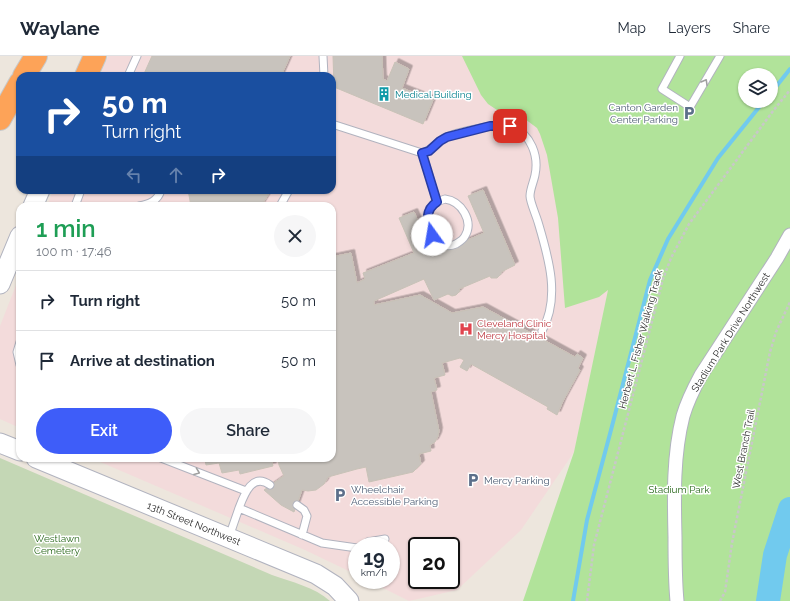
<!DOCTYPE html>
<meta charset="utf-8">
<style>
:root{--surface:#fff;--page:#f6f6f7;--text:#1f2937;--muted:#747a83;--line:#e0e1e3;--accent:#3e5df9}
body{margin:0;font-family:Raleway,sans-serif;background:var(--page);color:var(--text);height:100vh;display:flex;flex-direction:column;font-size:15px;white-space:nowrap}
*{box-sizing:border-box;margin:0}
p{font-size:13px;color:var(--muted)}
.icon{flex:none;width:22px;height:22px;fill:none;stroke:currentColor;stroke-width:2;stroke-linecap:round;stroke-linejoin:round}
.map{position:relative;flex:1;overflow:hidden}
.sheet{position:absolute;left:16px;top:146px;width:320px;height:260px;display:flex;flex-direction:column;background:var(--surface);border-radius:12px;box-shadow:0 1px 3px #0004}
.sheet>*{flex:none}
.hud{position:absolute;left:16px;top:16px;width:320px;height:122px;border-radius:12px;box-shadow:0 1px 3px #0004;background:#1a4fa0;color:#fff;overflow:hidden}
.fabs{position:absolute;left:738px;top:12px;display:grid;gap:8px}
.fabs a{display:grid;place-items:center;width:40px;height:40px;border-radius:50%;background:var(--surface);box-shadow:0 1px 3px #0004;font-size:20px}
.speed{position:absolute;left:348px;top:481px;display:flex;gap:8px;font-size:20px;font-weight:700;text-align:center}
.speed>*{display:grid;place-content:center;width:52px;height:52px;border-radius:50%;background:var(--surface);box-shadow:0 1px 3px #0004;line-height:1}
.speed small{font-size:10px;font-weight:400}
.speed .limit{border:2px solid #111;border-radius:6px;background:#fff;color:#111}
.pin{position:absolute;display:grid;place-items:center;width:34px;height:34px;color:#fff;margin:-17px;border-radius:8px;box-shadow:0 2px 6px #0006}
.me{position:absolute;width:44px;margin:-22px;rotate:347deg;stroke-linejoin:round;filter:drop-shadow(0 0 3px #0008)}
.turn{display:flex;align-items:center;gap:14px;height:84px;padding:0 20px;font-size:18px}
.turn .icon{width:52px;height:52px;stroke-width:2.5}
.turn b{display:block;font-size:28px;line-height:34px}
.lanes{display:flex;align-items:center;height:38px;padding:0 20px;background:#0003;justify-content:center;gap:20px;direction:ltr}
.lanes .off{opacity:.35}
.round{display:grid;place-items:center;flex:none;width:42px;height:42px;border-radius:21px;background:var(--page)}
.headline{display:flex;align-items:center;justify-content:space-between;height:68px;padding:0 20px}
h1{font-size:24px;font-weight:600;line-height:30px;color:#1e9e55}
.primary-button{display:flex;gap:8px;margin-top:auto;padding:8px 20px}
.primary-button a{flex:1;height:46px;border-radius:24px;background:var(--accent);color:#fff;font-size:16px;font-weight:600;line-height:46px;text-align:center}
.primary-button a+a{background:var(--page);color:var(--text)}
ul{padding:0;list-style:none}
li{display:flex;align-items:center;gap:12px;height:60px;padding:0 20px;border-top:1px solid var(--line)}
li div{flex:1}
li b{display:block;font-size:15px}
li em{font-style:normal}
header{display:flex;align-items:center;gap:24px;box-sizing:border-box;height:56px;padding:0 20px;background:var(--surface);border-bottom:1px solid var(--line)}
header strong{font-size:19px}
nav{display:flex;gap:22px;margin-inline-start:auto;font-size:14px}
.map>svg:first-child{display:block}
</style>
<header>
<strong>Waylane</strong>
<nav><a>Map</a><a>Layers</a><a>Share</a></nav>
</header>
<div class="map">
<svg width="790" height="545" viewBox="0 0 790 545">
<defs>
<filter id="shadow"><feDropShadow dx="3.5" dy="-3.5" stdDeviation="0" flood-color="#0004"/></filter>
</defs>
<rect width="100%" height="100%" fill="#ede6dd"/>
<path fill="#f3dbdb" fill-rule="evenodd" d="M108,0H558L626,149L574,396L521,474L457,534L409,545L367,524H391V490H357V519L305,494L91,402H332V150H47L53,134H332V20H100ZM417,490H451V524H417Z
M20,219V372L0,363V270Z"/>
<path fill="#b1e39a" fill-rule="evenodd" d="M462,0H790V545H523L574,396L608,234L599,241L565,252L558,162L547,99L540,78L537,72L525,63L515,58L497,54L488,48L481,39ZM745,19H771V45H745Z"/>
<path fill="#c4d7b5" d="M0,402L272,519C291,526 315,531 330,545H0Z"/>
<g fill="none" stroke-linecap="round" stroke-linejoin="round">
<path stroke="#71caee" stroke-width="4" d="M771,37L790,13
M573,545L587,464L611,374L650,224L668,183L718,102L764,45"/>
<path stroke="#71caee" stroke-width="24" d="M768,545L775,499L790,453"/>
</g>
<path fill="#c8c3bd" stroke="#c8c2b7" filter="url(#shadow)" d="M152,0H290L281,20H143Z
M333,0H382L383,23L387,25L395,6L409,13L402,32L433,44L423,68L334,31Z
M188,134H271L261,150H191Z
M483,134L515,209L501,216V218L497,222H491L490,220L459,233L460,235L456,239L452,240L448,238L434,244L424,223L374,245V249L420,239L452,257L483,251L575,301L577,298L583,302L578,312L580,314L563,345L557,359L547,353L548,351L471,308L467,315L460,311L464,304L460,302L442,307L445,319L434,322L437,334L431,336L439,375L438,380L435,386L430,389L431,395L419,398L421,408L413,416L369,426L366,411L357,413L328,421L324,428L316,434L308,435L302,434L294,456L281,449L264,434L284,420L279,409L278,402H332V201L351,197L357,227L365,223L363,217L414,197L399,162L414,156L433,199L484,177L468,140Z
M201,402H271L273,410L240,418L239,414L222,417L219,407L206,409L205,404Z"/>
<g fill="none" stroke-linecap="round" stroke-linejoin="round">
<defs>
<path id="service" d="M323,0L324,20
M680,0L662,33L690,51L720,0
M128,20L137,0
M332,68L422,97C431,95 436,87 444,82C456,76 500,66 512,71C531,78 539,100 535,119C534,125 530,133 530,140C530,146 536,159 538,166C548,200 561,241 542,275
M422,97L437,146
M445,143C461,145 474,165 465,180C463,184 459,186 456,188C432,199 411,152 445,143Z
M75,150L81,134
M139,150C149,148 158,145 161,134
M280,150L289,134
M20,286L17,296L20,309
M161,402L246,435
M297,449L304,454L307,460L302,479
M239,452C244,439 252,416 270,429
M229,481L239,452L322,487L357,492
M363,490L368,486L385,483"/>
<path id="minor" d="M677,545C675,524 675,502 675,481C674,441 673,399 683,360C687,346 694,332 701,319L777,202L790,179"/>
<path id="secondary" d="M33,150L40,134
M0,228L20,180
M0,387L20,395
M36,402L316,518L335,530L349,545"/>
<path id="motorway" d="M24,20L36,0
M86,20L95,0
M0,63L20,27"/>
</defs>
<use href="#service" stroke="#b1b3bf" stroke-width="9"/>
<use href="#minor" stroke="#b1b3bf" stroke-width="15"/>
<use href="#secondary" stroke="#b1b3bf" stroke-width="21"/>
<use href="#motorway" stroke="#c8c8c8" stroke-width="24"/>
<path stroke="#c8c8c8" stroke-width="2.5" stroke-dasharray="3 2" stroke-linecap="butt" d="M587,545L594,489L663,223L671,202L689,168L773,55L790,34
M720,545L725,536L732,487L770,296L776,276L790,246"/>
<use href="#service" stroke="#fff" stroke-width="7"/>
<use href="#minor" stroke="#fff" stroke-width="13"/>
<use href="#secondary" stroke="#fff" stroke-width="19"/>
<use href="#motorway" stroke="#fda358" stroke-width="22"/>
</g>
<defs><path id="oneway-chevron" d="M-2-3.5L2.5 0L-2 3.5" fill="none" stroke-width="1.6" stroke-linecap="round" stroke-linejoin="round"/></defs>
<g stroke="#a0a0a0">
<use href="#oneway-chevron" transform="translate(705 26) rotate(-60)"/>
<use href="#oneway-chevron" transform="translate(197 416) rotate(21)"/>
</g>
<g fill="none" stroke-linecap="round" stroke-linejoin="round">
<defs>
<path id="route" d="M432,179C426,168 425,153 437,146L422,97L429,95L440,85L447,81L490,70H510"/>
</defs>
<use href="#route" stroke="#283ca2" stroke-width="10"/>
<use href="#route" stroke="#3e5df9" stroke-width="7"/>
</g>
<defs>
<symbol id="building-bare" viewBox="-9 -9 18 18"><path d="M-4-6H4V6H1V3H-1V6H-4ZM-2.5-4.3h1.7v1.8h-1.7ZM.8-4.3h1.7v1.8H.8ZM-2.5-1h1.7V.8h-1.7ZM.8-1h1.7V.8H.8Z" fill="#0f9aa8" stroke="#fff" stroke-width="2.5" paint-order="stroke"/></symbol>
<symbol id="parking-bare" viewBox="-9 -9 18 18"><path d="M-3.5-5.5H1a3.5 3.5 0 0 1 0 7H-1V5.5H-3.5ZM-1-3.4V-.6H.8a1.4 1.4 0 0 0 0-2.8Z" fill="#5c6f8a" stroke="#fff" stroke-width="2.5" paint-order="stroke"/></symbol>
<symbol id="hospital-bare" viewBox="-9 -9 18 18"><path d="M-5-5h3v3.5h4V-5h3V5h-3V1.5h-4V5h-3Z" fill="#e0444e" stroke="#fff" stroke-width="2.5" paint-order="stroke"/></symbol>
</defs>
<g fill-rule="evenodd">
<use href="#building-bare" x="374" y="28" width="20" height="20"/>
<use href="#parking-bare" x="679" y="47" width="20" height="20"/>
<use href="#hospital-bare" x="456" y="263" width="20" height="20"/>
<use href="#parking-bare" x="463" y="414" width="20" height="20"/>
<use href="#parking-bare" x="330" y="429" width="20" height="20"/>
</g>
<g text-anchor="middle" stroke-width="3" stroke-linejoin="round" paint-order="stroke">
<g font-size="10" fill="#0d838f" stroke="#fff" text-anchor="start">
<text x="395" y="42">Medical Building</text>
</g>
<g font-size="10" fill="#4e5e75" stroke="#fff" text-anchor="start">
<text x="678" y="55" text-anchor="end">Canton Garden<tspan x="678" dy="12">Center Parking</tspan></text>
<text x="484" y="428">Mercy Parking</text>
<text x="351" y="437">Wheelchair<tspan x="351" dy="12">Accessible Parking</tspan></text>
</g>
<g font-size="10" fill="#be3a42" stroke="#fff" text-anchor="start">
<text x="477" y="271">Cleveland Clinic<tspan x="477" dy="12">Mercy Hospital</tspan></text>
</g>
<g font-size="10" fill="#2b2b2b" stroke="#fff">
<text transform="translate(730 276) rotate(-58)" y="4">Stadium Park Drive Northwest</text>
<text transform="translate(640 283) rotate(-75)" y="4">Herbert L. Fisher Walking Track</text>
<text transform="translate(743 393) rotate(-79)" y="4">West Branch Trail</text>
<text transform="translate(194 467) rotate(22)" y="4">13th Street Northwest</text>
</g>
<g font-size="10" fill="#29681b" stroke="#fff">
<text x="679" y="437">Stadium Park</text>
<text x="57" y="486">Westlawn<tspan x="57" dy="12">Cemetery</tspan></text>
</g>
</g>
</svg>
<div class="fabs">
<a><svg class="icon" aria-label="layers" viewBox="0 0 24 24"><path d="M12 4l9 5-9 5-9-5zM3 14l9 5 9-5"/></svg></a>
</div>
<div class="speed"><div>19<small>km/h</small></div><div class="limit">20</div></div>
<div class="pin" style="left:510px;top:70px;background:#d93025"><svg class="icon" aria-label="arrive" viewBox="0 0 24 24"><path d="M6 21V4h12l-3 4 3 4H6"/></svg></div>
<svg class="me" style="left:432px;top:179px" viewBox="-20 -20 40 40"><circle r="19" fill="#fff"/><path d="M0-13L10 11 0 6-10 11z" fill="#3e5df9"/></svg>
<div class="hud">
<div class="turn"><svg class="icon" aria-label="right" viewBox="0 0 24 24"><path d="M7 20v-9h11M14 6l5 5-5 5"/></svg><div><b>50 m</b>Turn right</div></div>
<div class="lanes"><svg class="icon off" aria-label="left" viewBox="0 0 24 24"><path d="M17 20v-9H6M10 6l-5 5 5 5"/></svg><svg class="icon off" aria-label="ahead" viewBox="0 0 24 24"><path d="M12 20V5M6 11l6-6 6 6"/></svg><svg class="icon" aria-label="right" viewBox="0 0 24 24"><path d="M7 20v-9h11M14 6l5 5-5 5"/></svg></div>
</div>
<section class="sheet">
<div class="headline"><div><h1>1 min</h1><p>100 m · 17:46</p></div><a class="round"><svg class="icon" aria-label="close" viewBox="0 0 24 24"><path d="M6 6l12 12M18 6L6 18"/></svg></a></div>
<ul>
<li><svg class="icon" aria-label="right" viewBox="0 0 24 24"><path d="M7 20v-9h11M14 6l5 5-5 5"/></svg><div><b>Turn right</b></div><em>50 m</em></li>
<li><svg class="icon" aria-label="arrive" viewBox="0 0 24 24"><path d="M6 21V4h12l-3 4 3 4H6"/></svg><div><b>Arrive at destination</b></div><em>50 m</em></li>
</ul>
<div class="primary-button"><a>Exit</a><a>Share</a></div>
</section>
</div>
